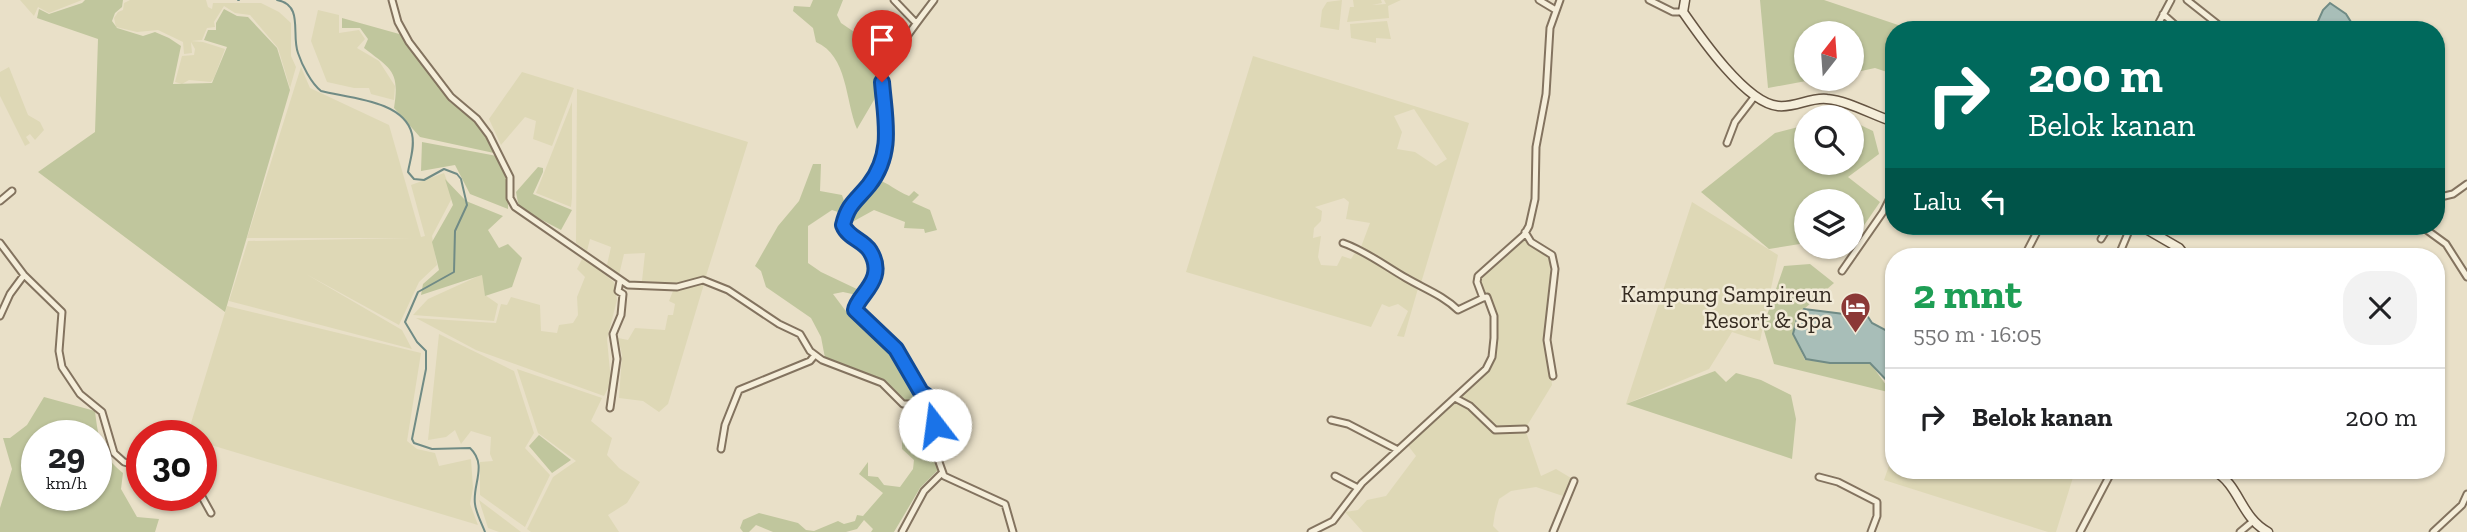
<!DOCTYPE html>
<html lang="id">
<meta charset="utf-8">
<style>
:root{--surface:#fff;--page:#f2f2f2;--text:#202124;--muted:#757577;--line:#e0e0e0}
body{margin:0;font-family:"Zilla Slab",serif;background:var(--page);color:var(--text);height:100vh;display:flex;flex-direction:column;font-size:26px;white-space:nowrap}
*{box-sizing:border-box;margin:0}
p{font-size:23px;color:var(--muted)}
.icon{flex:none;width:38px;height:38px;fill:none;stroke:currentColor;stroke-width:2;stroke-linecap:round;stroke-linejoin:round}
.map{position:relative;flex:1;overflow:hidden}
.drawer{position:absolute;left:1885px;top:248px;width:560px;height:231px;display:flex;flex-direction:column;background:var(--surface);border-radius:28px;box-shadow:0 2px 5px #0004}
.drawer>*{flex:none}
.hud{position:absolute;left:1885px;top:21px;width:560px;height:214px;border-radius:28px;box-shadow:0 2px 5px #0004;background:#00695c;color:#fff;overflow:hidden}
.needle{width:46px;rotate:17deg}
.buttons{position:absolute;left:1794px;top:21px;display:grid;gap:14px}
.buttons a{display:grid;place-items:center;width:70px;height:70px;border-radius:50%;background:var(--surface);box-shadow:0 2px 5px #0004;font-size:35px}
.speed{position:absolute;left:21px;top:420px;display:flex;gap:14px;font-size:35px;font-weight:700;text-align:center}
.speed>*{display:grid;place-content:center;width:91px;height:91px;border-radius:50%;background:var(--surface);box-shadow:0 2px 5px #0004;line-height:1}
.speed small{font-size:18px;font-weight:400}
.speed .limit{border:10px solid #d22;background:#fff;color:#111}
.pin{position:absolute;display:grid;place-items:center;width:60px;height:60px;color:#fff;margin:-72px -30px;border-radius:50% 50% 50% 0;rotate:-45deg;box-shadow:0 0 7px #0007}
.pin .icon{rotate:45deg}
.me{position:absolute;width:77px;margin:-38px;rotate:345deg;stroke-linejoin:round;filter:drop-shadow(0 0 5px #0008)}
.turn{display:flex;align-items:center;gap:24px;height:147px;padding:0 28px;font-size:32px}
.turn .icon{width:91px;height:91px;stroke-width:2.5}
.turn b{display:block;font-size:49px;line-height:60px}
.then{display:flex;align-items:center;height:66px;padding:0 28px;background:#0003;gap:14px;font-size:26px}
.round{display:grid;place-items:center;flex:none;width:74px;height:74px;border-radius:28px;background:var(--page)}
.overview{display:flex;align-items:center;justify-content:space-between;height:119px;padding:0 28px}
h1{font-size:42px;font-weight:700;line-height:52px;color:#1e9e55}
ul{padding:0;list-style:none}
li{display:flex;align-items:center;gap:21px;height:98px;padding:0 28px;border-top:2px solid var(--line)}
li div{flex:1}
li b{display:block;font-size:26px}
li em{font-style:normal}
.map>svg:first-child{display:block}
</style>
<div class="map">
<svg width="2467" height="532" viewBox="0 0 2467 532">
<rect width="100%" height="100%" fill="#e9e0c8"/>
<path fill="#ded8b6" fill-rule="evenodd" d="M20,0H82L49,13L38,7L34,16Z
M130,0H206L208,7L212,9L213,3H261L279,12L291,23V56L296,67L290,88L278,48L250,15L235,13L224,6L214,22L215,27L207,28L202,40L191,41L203,42L225,49L214,78L211,82L189,80L182,84L175,82L182,56L194,55L195,49L191,42L192,53L184,54L183,42L158,30L137,32L116,27L114,18L118,12L123,10L124,3Z
M1342,0L1339,30L1320,27L1322,10L1327,2Z
M1353,0H1381L1382,3L1372,5L1386,4L1384,0H1401L1388,6L1389,18L1347,22L1350,7H1354Z
M318,10L339,15V33L359,30L365,39L357,48L379,61L395,86L394,100L371,94L369,88H354L327,82L311,41Z
M1387,21L1391,39L1376,38V43L1351,38L1350,24Z
M1253,56L1469,123L1421,283L1361,247L1370,223L1346,219L1349,202L1344,198L1315,207L1322,211L1321,221L1314,228L1313,238L1321,236L1318,257L1321,265L1337,266L1342,256L1351,259L1358,248L1419,285L1404,337L1397,336L1408,311L1398,304L1389,307L1382,304L1371,327L1186,272ZM1414,109L1447,159L1436,166L1415,152L1397,149L1402,132L1394,116Z
M9,67L28,115L40,122L44,130L35,140L30,134L26,137L30,143L25,146L0,96V72Z
M301,67L310,88L389,125L421,237L425,236L411,185L444,173L453,196L432,236L437,265L419,282L399,325L306,274L402,330L412,349L229,301L248,241L412,238H247Z
M522,72L574,88L552,146L533,139L536,121L525,117L501,145L489,119Z
M577,89L748,142L706,276L681,284L642,281L645,253L624,254L619,275L607,265L611,247L590,239L587,251L576,243Z
M572,102V198L571,207L536,193Z
M1692,202L1778,255L1760,341L1732,332L1709,369L1626,404Z
M1525,232L1549,253L1552,302L1547,340L1552,385L1525,429L1541,476L1556,469L1571,478L1563,496L1536,487L1511,491L1499,499L1495,513L1493,526L1499,532H1363L1345,512L1358,510L1367,500L1386,496L1416,456L1406,443L1486,369L1493,346L1494,322L1487,297L1477,282Z
M583,257L614,282L617,300L607,339L611,382L604,396L476,350L416,318L496,323L501,304L507,305L511,297L540,305L541,331L557,333L559,325L573,323L578,315L577,297L585,277L577,269Z
M483,274L485,295L498,304L494,321L413,315L428,299Z
M704,284L668,404L659,412L643,401L619,398L622,355L618,338L628,340L635,328L665,330L668,315H673L675,304L669,301L673,291Z
M227,306L421,353L407,441L417,449L435,453L439,466L471,459L473,488L470,504L478,525L201,442V436H187Z
M439,334L514,371L534,433L525,448L550,475L525,527L480,495V462L493,461L490,454L491,437L471,431L461,444L455,430L446,437L428,440Z
M517,369L602,398L591,421L612,438L607,455L619,468L640,482L627,503L608,515L619,532H531L527,529L553,477L576,461L538,433Z
M1893,454L1894,471H2075L2056,532H2048L1884,480Z
M479,500L521,532H499L488,528Z"/>
<path fill="#c0c69d" fill-rule="evenodd" d="M85,0H123L122,7L115,13L112,21L117,28L143,36L155,32L169,38L181,46L173,84L212,83L227,47L204,40L208,30H216V23L224,9L237,16L248,17L277,48L290,90L225,312L38,172L95,132L98,39L37,18L39,9L49,14L82,3Z
M813,0H843L837,15L841,23L866,40L878,35L874,66L880,75L878,86L874,100L857,129C845,100 848,56 816,42L813,28L793,11L794,6L810,7Z
M1760,0H1824L1913,30H1894L1893,74L1875,68L1852,73V33H1806V79H1817L1768,88Z
M342,18L410,37L425,56L450,102L483,123L494,153L420,137L394,108C400,71 391,69 364,48L368,39L360,28H342Z
M1852,121L1873,131L1879,154L1848,177L1880,202L1858,234L1852,235V201H1806V243L1769,249L1701,192L1775,133L1806,125V163H1852Z
M422,142L497,156L508,180V209L470,194L455,165L421,171Z
M813,164H821L820,191L842,195L845,204L841,213L832,210L808,226V263L821,272L861,291L857,295L843,292L833,294L845,310L889,346L926,400L905,402L893,388L825,358L821,337L811,318L766,287L761,271L755,266L778,226L799,201Z
M538,167L543,168V172L533,194L572,210L561,230L519,208L516,192Z
M445,179L466,201L503,216L488,230L499,248L508,244L522,258L512,287L485,296L482,275L421,295L423,284L439,270L432,242L453,205Z
M876,179C889,183 896,191 909,196L914,191L919,195L912,202L930,210L937,230L925,233L924,229L904,228L905,222L874,210L845,226L852,205Z
M1810,264L1834,283L1804,309L1793,334L1805,360L1870,363L1892,393L1774,364L1763,327L1784,266Z
M1715,371L1726,382L1736,373L1761,380L1791,395L1796,419L1792,459L1626,404Z
M44,397L95,411C98,437 101,456 123,473L121,489L137,517L159,519L155,532H0V508L12,469L3,438H10L27,425ZM37,436H96V495H37Z
M916,432L932,436L938,470L920,488L894,532H871L873,529L864,520L857,529L846,532H773L756,525L749,532H743L740,528L743,520L759,513L798,523L806,530L814,531L838,521L844,524L855,521L857,515L863,516L883,493L859,474L868,462V476L878,477L884,485L900,487L913,469L914,460L902,449V435Z
M539,435L571,460L552,473L529,446Z"/>
<path fill="#a8beb8" stroke="#708b85" stroke-width="2" d="M2330,3L2346,14L2356,30H2314L2323,10Z
M1804,309L1868,317L1872,323L1893,334V387L1870,363H1830L1806,359L1793,334L1797,319Z"/>
<g fill="none" stroke-linecap="round" stroke-linejoin="round">
<path stroke="#708b85" stroke-width="2" d="M238,0H239
M277,0C304,5 291,34 298,53C302,65 311,83 321,91C348,98 404,100 412,134C415,147 410,160 408,172L414,179L424,180L444,169L457,174L461,179L467,205L455,231L454,272L418,292L405,322L417,342L426,351V369L412,439L414,443L432,449L470,448C488,465 472,485 475,504C476,513 482,524 485,532"/>
<defs>
<path id="minor" d="M392,0L398,22L409,42L451,97L477,119L489,135L510,177V198L515,207L628,285L677,287L703,280L728,290L779,324L800,334L810,351L822,360L882,383L903,404H929L938,413L934,448L944,476L1005,504L1013,532
M894,0L916,23
M1539,0L1554,9
M1649,0L1673,12H1683
M2187,0L2225,30
M2163,14L2181,30
M2155,30L2171,0
M1727,143L1735,122L1755,96
M2436,198L2453,194L2467,184
M0,201L12,191
M2424,228L2446,244L2467,277
M1525,232L1531,242L1552,255L1555,269L1547,340L1553,376
M2101,239L2109,226
M0,243L24,275L62,312L59,351L62,367L80,394L102,412L114,453L124,462L142,467
M1343,243C1366,251 1385,266 1406,278C1425,289 1444,296 1458,310L1483,298
M2024,257L2040,226
M2118,257L2131,226
M1842,271L1883,212L1894,190
M0,316L10,294L24,275
M1455,398L1470,406L1495,430L1525,429
M929,404L931,399L921,392L896,349L855,310V307C858,302 863,299 866,295C875,283 879,259 867,248C859,240 848,236 843,225C850,196 877,182 886,152C892,130 882,104 882,82C882,66 923,15 934,0
M610,408L617,359L613,334L621,315L623,294L618,291L620,281
M1331,420L1348,424L1398,450
M721,449L725,425L739,390L810,361L815,355
M1335,476L1358,488
M1819,477L1838,482L1877,502V516L1871,532
M201,495L211,513
M902,532L924,491L942,473
M1311,532L1333,521L1362,483L1486,369L1492,357L1494,338V316L1487,297L1483,298L1477,282L1478,276L1524,235L1529,226L1535,199L1536,147L1546,94L1550,28L1560,0
M1553,532L1574,481
M2080,532L2112,471
M2240,532L2252,522
M2433,532L2462,505L2467,494"/>
<path id="secondary" d="M1685,0L1683,12C1701,38 1746,103 1778,106C1795,108 1810,97 1827,99C1849,101 1872,115 1894,122
M2141,226L2179,248L2186,257
M2214,471C2240,485 2240,517 2268,532"/>
</defs>
<use href="#minor" stroke="#83735f" stroke-width="9"/>
<use href="#secondary" stroke="#655442" stroke-width="11"/>
<use href="#minor" stroke="#f5eeda" stroke-width="5"/>
<use href="#secondary" stroke="#f5eeda" stroke-width="8"/>
</g>
<g fill="none" stroke-linecap="round" stroke-linejoin="round">
<defs>
<path id="route" d="M882,82C885,120 894,153 869,185C856,201 848,204 843,225C848,238 863,240 870,251C888,280 857,295 855,310L896,349L921,392L931,399L929,404L937,411L935,425"/>
</defs>
<use href="#route" stroke="#114b97" stroke-width="18"/>
<use href="#route" stroke="#1a73e8" stroke-width="12"/>
</g>
<defs>
<symbol id="hotel-pin" viewBox="-11 -11 22 30"><path d="M0 17L-7.5 6A9.5 9.5 0 1 1 7.5 6Z" fill="#8b3836" stroke="#f1ead7"/><path d="M-6-4.5h1.5V1H6V5H4.5V3h-9V5H-6ZM-4 0a1.8 1.8 0 1 1 3.6 0ZM.5 0V-2.5h3Q6-2.5 6 0Z" fill="#fff"/></symbol>
</defs>
<g fill-rule="evenodd">
<use href="#hotel-pin" x="1838" y="290" width="35" height="47"/>
</g>
<g text-anchor="middle" stroke-width="5" stroke-linejoin="round" paint-order="stroke">
<g font-size="23" fill="#352b21" stroke="#f1ead7" text-anchor="end">
<text x="1832" y="302">Kampung Sampireun<tspan x="1832" dy="26">Resort &amp; Spa</tspan></text>
</g>
</g>
</svg>
<div class="buttons">
<a><svg class="needle" viewBox="-14 -14 28 28"><path d="M0-13l5 13h-10z" fill="#e53935"/><path d="M0 13l5-13h-10z" fill="#757577"/></svg></a>
<a><svg class="icon" aria-label="search" viewBox="0 0 24 24"><circle cx="10" cy="10" r="6"/><path d="M15 15l6 6"/></svg></a>
<a><svg class="icon" aria-label="layers" viewBox="0 0 24 24"><path d="M12 4l9 5-9 5-9-5zM3 14l9 5 9-5"/></svg></a>
</div>
<div class="speed"><div>29<small>km/h</small></div><div class="limit">30</div></div>
<div class="pin" style="left:882px;top:82px;background:#d93025"><svg class="icon" aria-label="arrive" viewBox="0 0 24 24"><path d="M6 21V4h12l-3 4 3 4H6"/></svg></div>
<svg class="me" style="left:935px;top:425px" viewBox="-20 -20 40 40"><circle r="19" fill="#fff"/><path d="M0-13L10 11 0 6-10 11z" fill="#1a73e8"/></svg>
<div class="hud">
<div class="turn"><svg class="icon" aria-label="right" viewBox="0 0 24 24"><path d="M7 20v-9h11M14 6l5 5-5 5"/></svg><div><b>200 m</b>Belok kanan</div></div>
<div class="then">Lalu<svg class="icon" aria-label="left" viewBox="0 0 24 24"><path d="M17 20v-9H6M10 6l-5 5 5 5"/></svg></div>
</div>
<section class="drawer">
<div class="overview"><div><h1>2 mnt</h1><p>550 m · 16:05</p></div><a class="round"><svg class="icon" aria-label="close" viewBox="0 0 24 24"><path d="M6 6l12 12M18 6L6 18"/></svg></a></div>
<ul>
<li><svg class="icon" aria-label="right" viewBox="0 0 24 24"><path d="M7 20v-9h11M14 6l5 5-5 5"/></svg><div><b>Belok kanan</b></div><em>200 m</em></li>
</ul>
</section>
</div>
